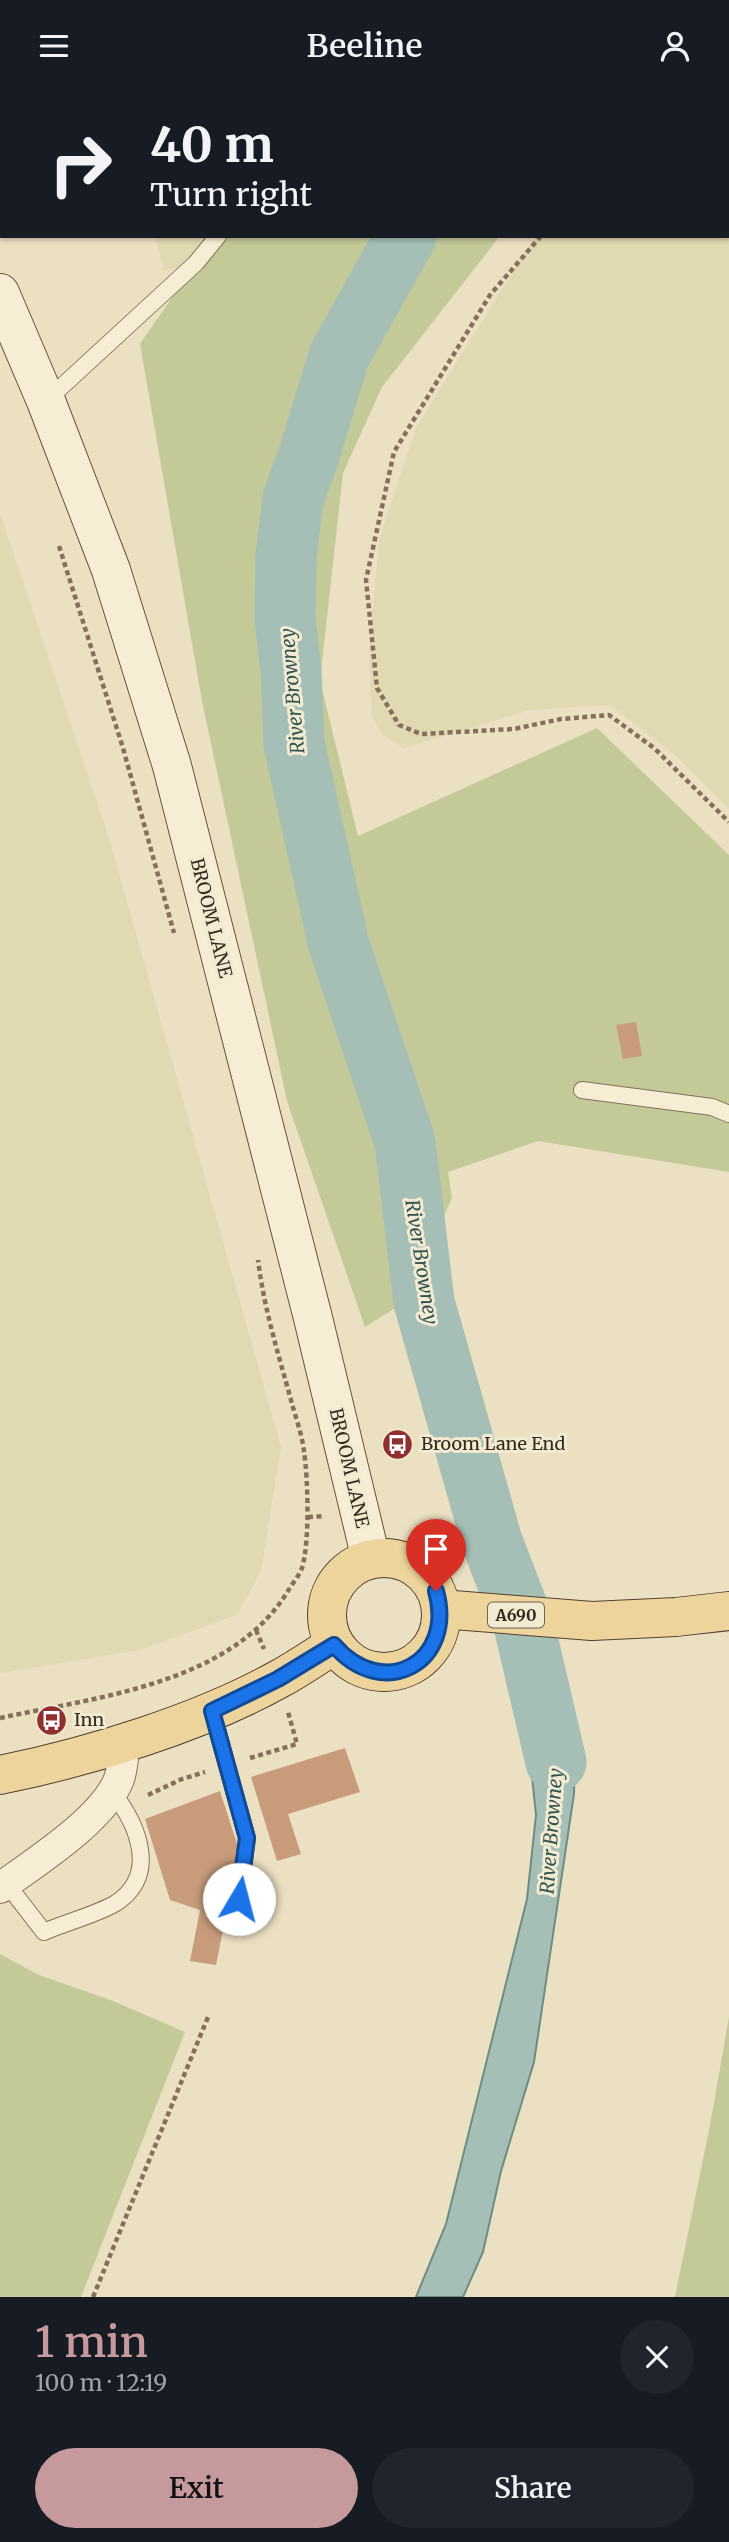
<!DOCTYPE html>
<meta charset="utf-8">
<style>
:root{--surface:#171b24;--page:#20242c;--text:#f1f3f6;--muted:#9ea1a6;--accent:#c69a9c}
body{margin:0;font-family:Merriweather,serif;background:var(--page);color:var(--text);height:100vh;display:flex;flex-direction:column;font-size:26px;white-space:nowrap}
*{box-sizing:border-box;margin:0}
p{font-size:23px;color:var(--muted)}
.icon{flex:none;width:38px;height:38px;fill:none;stroke:currentColor;stroke-width:2;stroke-linecap:round;stroke-linejoin:round}
.map{position:relative;height:2206px;overflow:hidden}
.details{display:flex;flex-direction:column;background:var(--surface);flex:1}
.details>*{flex:none}
.guide{position:absolute;left:0px;top:0px;width:730px;height:147px;box-shadow:0 2px 5px #0004;background:#171b24;color:var(--text);overflow:hidden}
.pin{position:absolute;display:grid;place-items:center;width:60px;height:60px;color:#fff;margin:-72px -30px;border-radius:50% 50% 50% 0;rotate:-45deg;box-shadow:0 0 7px #0007}
.pin .icon{rotate:45deg}
.me{position:absolute;width:77px;margin:-38px;rotate:8deg;stroke-linejoin:round;filter:drop-shadow(0 0 5px #0008)}
.turn{display:flex;align-items:center;gap:24px;height:147px;padding:0 35px;font-size:32px}
.turn .icon{width:91px;height:91px;stroke-width:2.5}
.turn b{display:block;font-size:49px;line-height:60px}
.round{display:grid;place-items:center;flex:none;width:74px;height:74px;border-radius:37px;background:var(--page)}
.headline{display:flex;align-items:center;justify-content:space-between;height:119px;padding:0 35px}
h1{font-size:42px;font-weight:600;line-height:52px;color:var(--accent)}
.action{display:flex;gap:14px;margin-top:auto;padding:14px 35px}
.action a{flex:1;height:80px;border-radius:42px;background:var(--accent);color:#111;font-size:28px;font-weight:600;line-height:80px;text-align:center}
.action a+a{background:var(--page);color:var(--text)}
header{display:flex;justify-content:space-between;align-items:center;height:91px;padding:0 35px;background:var(--surface);font-size:32px;font-weight:600}
.map>svg:first-child{display:block}
</style>
<header><svg class="icon" aria-label="menu" viewBox="0 0 24 24"><path d="M4 6h16M4 12h16M4 18h16"/></svg>Beeline<svg class="icon" aria-label="person" viewBox="0 0 24 24"><circle cx="12" cy="8" r="4"/><path d="M4 21q1-7 8-7t8 7"/></svg></header>
<div class="map">
<svg width="729" height="2206" viewBox="0 0 729 2206">
<rect width="100%" height="100%" fill="#ece0c3"/>
<path fill="#e1d9b1" d="M625,0H729V718L675,664L610,614L530,619L404,657L384,645L372,626L369,561L379,448L416,337L535,145H728V2H624Z
M155,145H218L196,172L164,180Z
M0,422L109,747L281,1356L261,1480L237,1524L140,1559L0,1582Z"/>
<path fill="#c3c997" d="M218,145H500L382,296L343,382L320,590L358,745L597,637L729,764V1081L538,1050L448,1081L452,1107L406,1210L365,1236L287,1010L202,610L140,253L196,172Z
M0,1863L39,1884L113,1910L185,1941L81,2206H0Z
M729,1926V2206H675L710,2034Z"/>
<path fill="#a5bfb7" stroke="#6c8c84" stroke-width="2" d="M561,1585L575,1631L574,1703L534,1971L501,2080L483,2161L463,2206H416L446,2133L527,1808L536,1724L529,1656L513,1591Z"/>
<g fill="none" stroke-linecap="round" stroke-linejoin="round">
<path stroke="#a5bfb7" stroke-width="61" d="M510,2L512,0
M406,145L339,265L309,364L293,408L286,466L285,529L291,580L294,653L339,854L405,1051L424,1211L492,1451L524,1534L556,1671"/>
</g>
<path fill="#c89b7a" d="M636,931L642,965L623,968L616,934Z
M345,1657L360,1701L288,1723L301,1763L277,1770L251,1686Z
M220,1700L239,1759L216,1874L190,1870L200,1819L170,1809L145,1728Z"/>
<g fill="none" stroke-linecap="round" stroke-linejoin="round">
<defs>
<path id="service" d="M338,2L340,0
M46,310L196,172L218,145
M582,999L712,1016L729,1023
M212,1620L247,1747L239,1808
M6,1792L44,1841C64,1832 98,1823 116,1812C159,1784 138,1734 113,1702"/>
<path id="minor" d="M0,1797C34,1772 104,1728 119,1688C123,1677 123,1663 125,1651"/>
<path id="secondary" d="M0,202L46,310L111,479L172,675L313,1227L371,1468"/>
<path id="primary" d="M327 1524a57 57 0 1 1 114 0a57 57 0 1 1-114 0Z
M441,1518L592,1530L676,1526L729,1520
M0,1684C89,1666 200,1632 279,1588C298,1578 316,1565 334,1554"/>
</defs>
<use href="#service" stroke="#85715b" stroke-width="18"/>
<use href="#minor" stroke="#85715b" stroke-width="32"/>
<use href="#secondary" stroke="#67523e" stroke-width="40"/>
<use href="#primary" stroke="#53402f" stroke-width="40"/>
<path stroke="#85715b" stroke-width="4.5" stroke-dasharray="5 3.5" stroke-linecap="butt" d="M660,2L661,0
M541,145L490,204L394,361L366,489L377,597L399,634L421,643L514,638L561,628L609,624L654,657L729,731
M59,455L123,657L174,842
M308,1426L324,1425
M256,1539L264,1558
M0,1627C98,1606 231,1593 288,1500C292,1493 299,1485 302,1477C310,1450 308,1388 304,1360C302,1343 295,1325 291,1309C278,1262 264,1217 258,1169
M250,1667L297,1653L288,1621
M148,1704L182,1688L205,1681
M93,2206L208,1926"/>
<use href="#service" stroke="#f7edd5" stroke-width="16"/>
<use href="#minor" stroke="#f7edd5" stroke-width="30"/>
<use href="#secondary" stroke="#f7edd5" stroke-width="38"/>
<use href="#primary" stroke="#edd49c" stroke-width="38"/>
</g>
<g fill="none" stroke-linecap="round" stroke-linejoin="round">
<defs>
<path id="route" d="M239,1808L247,1747L212,1620L278,1588L334,1554C383,1611 456,1572 436,1500"/>
</defs>
<use href="#route" stroke="#114b97" stroke-width="18"/>
<use href="#route" stroke="#1a73e8" stroke-width="12"/>
</g>
<defs>
<symbol id="bus-disc" viewBox="-11 -11 22 22"><circle r="9.5" fill="#912e2e" stroke="#f3ead2"/><path d="M-5-6H5V4H4V6H2V4H-2V6H-4V4H-5ZM-3.5-4V0h7V-4ZM-3.5 1.2v1.5H-2V1.2ZM2 1.2v1.5H3.5V1.2Z" fill="#fff"/></symbol>
</defs>
<g fill-rule="evenodd">
<use href="#bus-disc" x="380" y="1336" width="35" height="35"/>
<use href="#bus-disc" x="34" y="1612" width="35" height="35"/>
</g>
<g text-anchor="middle" stroke-width="6" stroke-linejoin="round" paint-order="stroke">
<rect fill="#f3ead2" stroke="#6e6354" stroke-width="2" x="488" y="1511.5" width="56" height="25" rx="5"/>
<g font-size="16" font-weight="bold" fill="#35291e">
<text x="516" y="1530">A690</text>
</g>
<g font-size="18" fill="#35291e" stroke="#f3ead2">
<text transform="translate(211 827) rotate(76)" y="6">BROOM LANE</text>
<text transform="translate(349 1377) rotate(77)" y="6">BROOM LANE</text>
</g>
<g font-size="18" fill="#35291e" stroke="#f3ead2" text-anchor="start">
<text x="421" y="1359">Broom Lane End</text>
<text x="74" y="1635">Inn</text>
</g>
<g font-size="19" font-style="italic" fill="#2e5452" stroke="#f3ead2">
<text transform="translate(292 600) rotate(-95)" y="7">River Browney</text>
<text transform="translate(422 1171) rotate(81)" y="7">River Browney</text>
<text transform="translate(551 1740) rotate(-86)" y="7">River Browney</text>
</g>
</g>
</svg>
<div class="pin" style="left:436px;top:1500px;background:#d93025"><svg class="icon" aria-label="arrive" viewBox="0 0 24 24"><path d="M6 21V4h12l-3 4 3 4H6"/></svg></div>
<svg class="me" style="left:239px;top:1808px" viewBox="-20 -20 40 40"><circle r="19" fill="#fff"/><path d="M0-13L10 11 0 6-10 11z" fill="#1a73e8"/></svg>
<div class="guide">
<div class="turn"><svg class="icon" aria-label="right" viewBox="0 0 24 24"><path d="M7 20v-9h11M14 6l5 5-5 5"/></svg><div><b>40 m</b>Turn right</div></div>
</div>
</div>
<section class="details">
<div class="headline"><div><h1>1 min</h1><p>100 m · 12:19</p></div><a class="round"><svg class="icon" aria-label="close" viewBox="0 0 24 24"><path d="M6 6l12 12M18 6L6 18"/></svg></a></div>
<div class="action"><a>Exit</a><a>Share</a></div>
</section>
